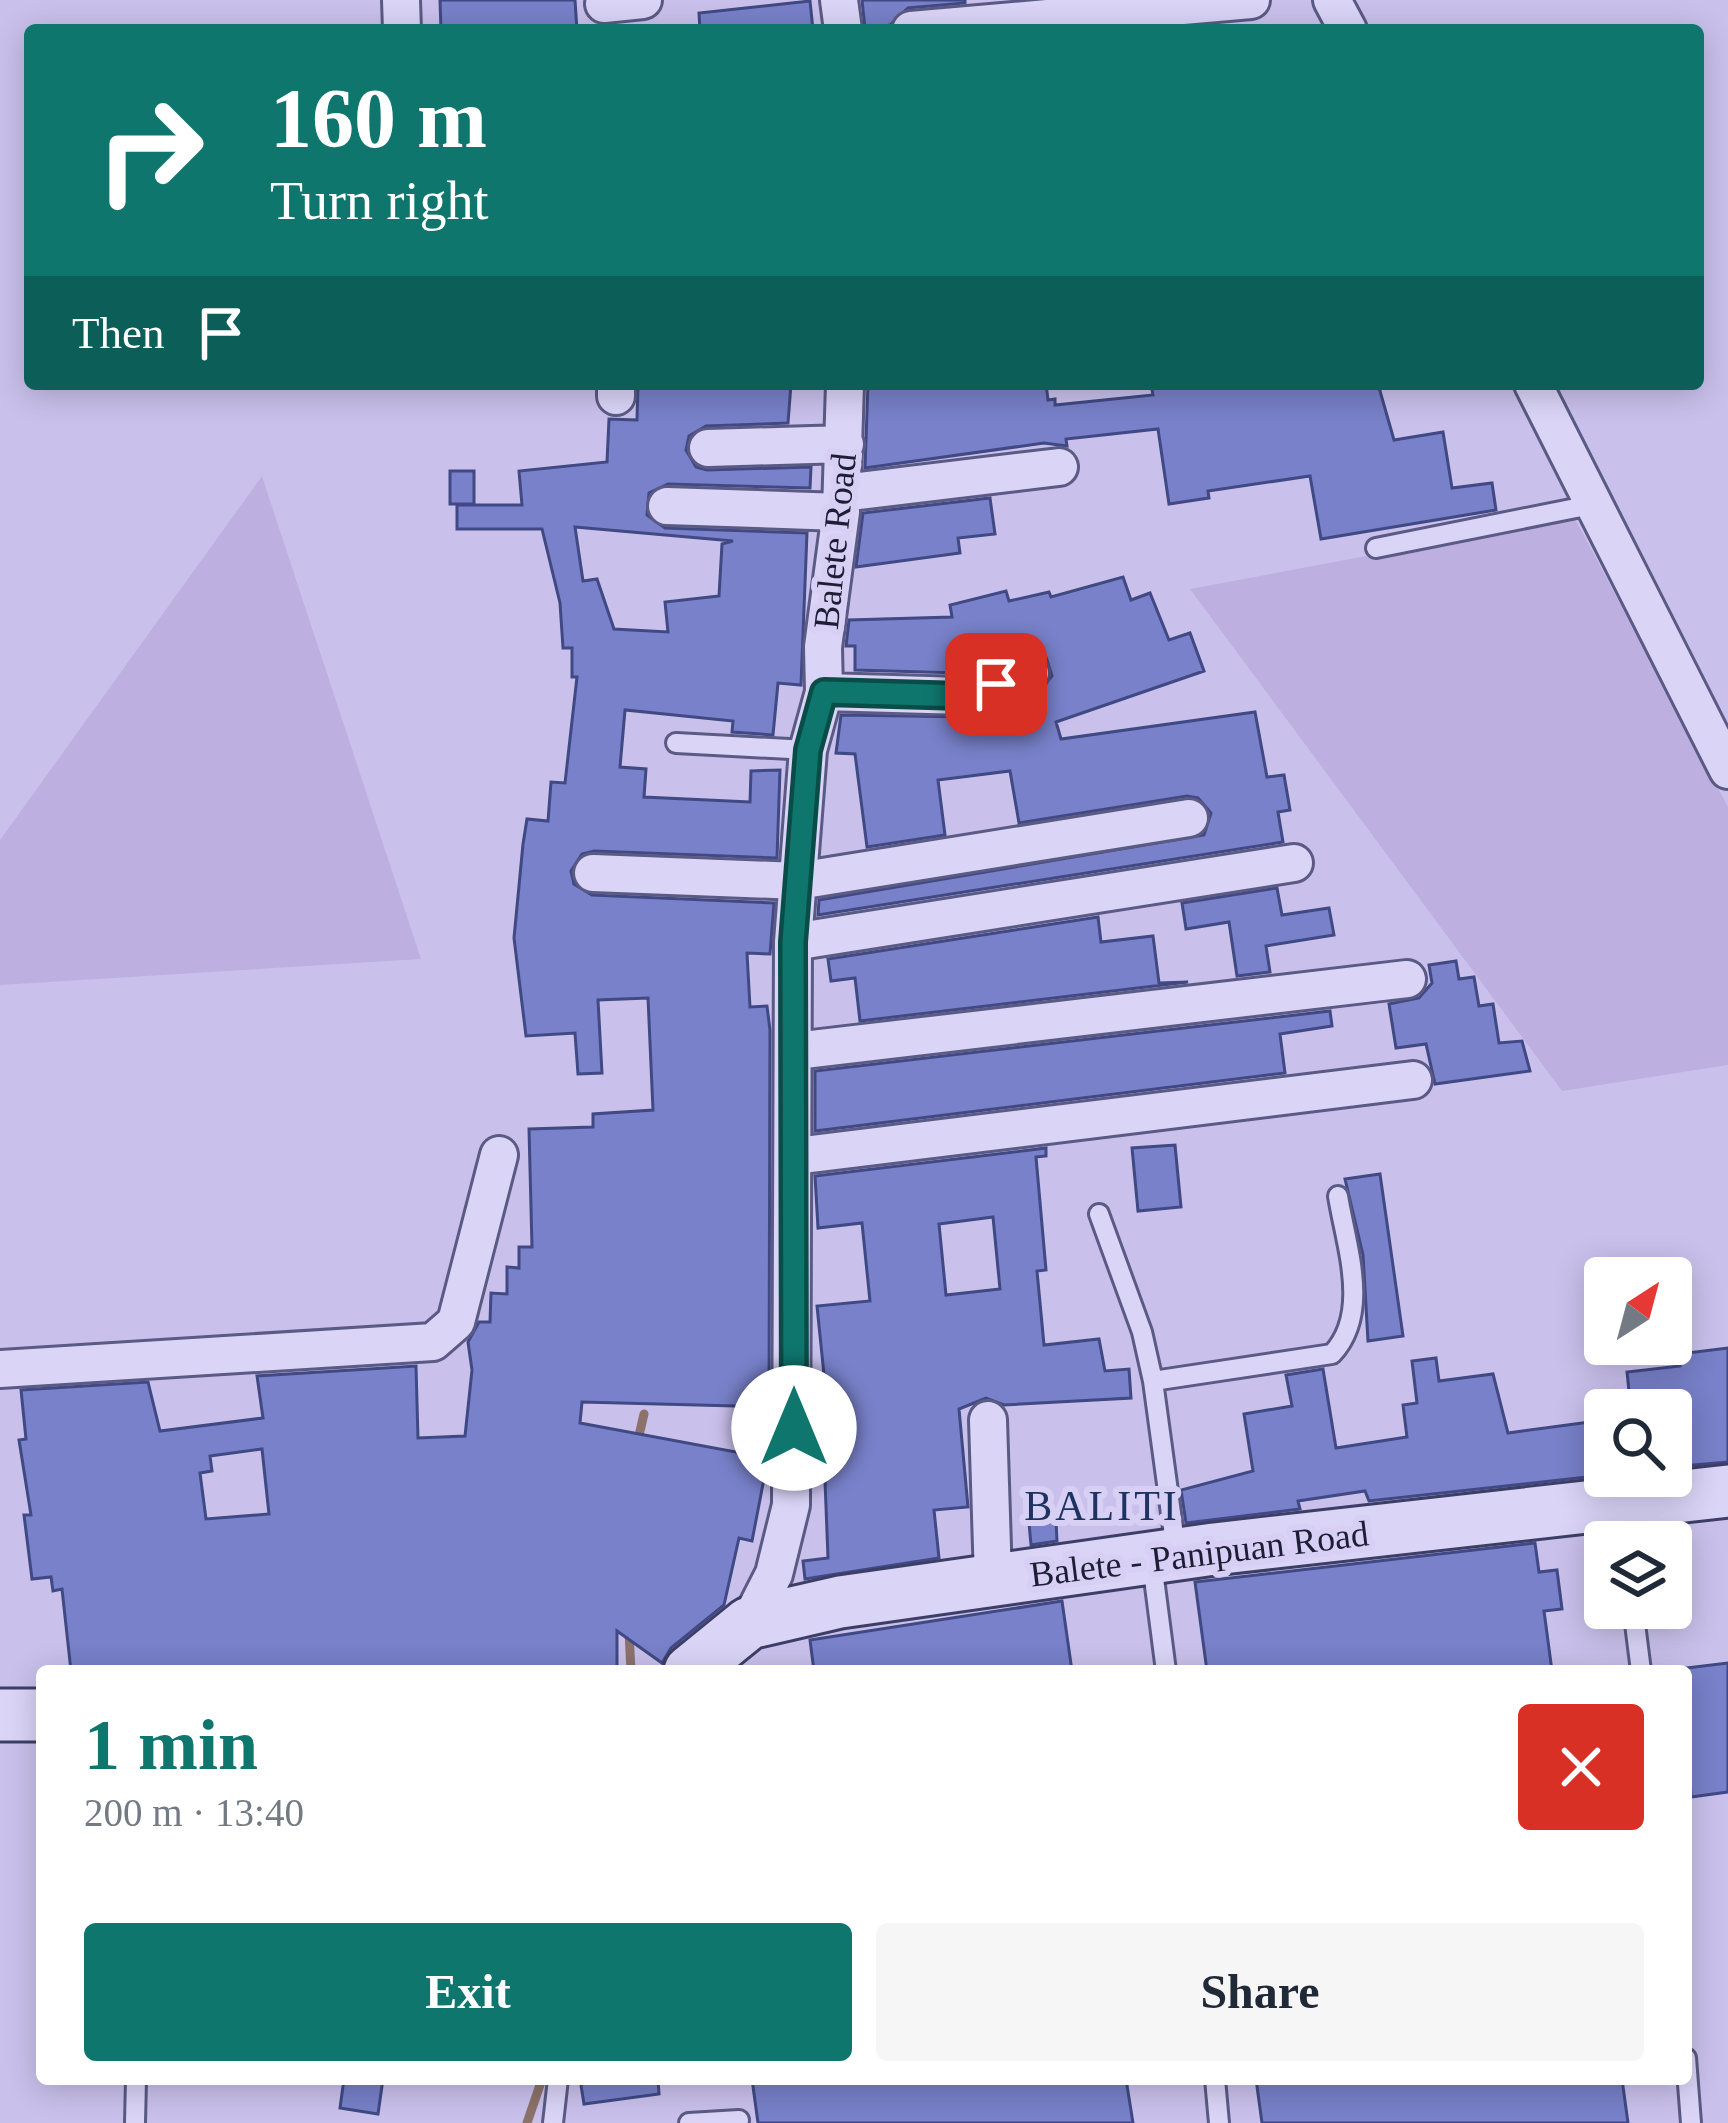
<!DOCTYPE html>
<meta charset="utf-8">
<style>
:root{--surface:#fff;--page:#f6f6f7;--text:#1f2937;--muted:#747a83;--accent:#0f766e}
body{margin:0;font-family:"Times New Roman",serif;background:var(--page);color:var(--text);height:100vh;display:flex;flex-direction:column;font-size:45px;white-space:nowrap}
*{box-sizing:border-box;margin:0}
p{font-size:39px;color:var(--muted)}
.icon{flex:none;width:66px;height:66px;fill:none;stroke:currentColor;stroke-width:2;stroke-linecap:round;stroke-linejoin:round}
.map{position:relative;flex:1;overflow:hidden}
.panel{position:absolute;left:36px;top:1665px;width:1656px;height:420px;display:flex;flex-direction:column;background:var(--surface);border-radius:12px;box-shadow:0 6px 30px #0003}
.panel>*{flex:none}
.top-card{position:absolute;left:24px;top:24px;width:1680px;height:366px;border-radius:12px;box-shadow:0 6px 30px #0003;background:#0f766e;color:#fff;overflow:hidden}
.needle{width:78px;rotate:36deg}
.fabs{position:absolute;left:1584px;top:1257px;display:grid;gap:24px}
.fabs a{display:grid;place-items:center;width:108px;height:108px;border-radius:12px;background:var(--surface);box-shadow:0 6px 30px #0003;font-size:60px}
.pin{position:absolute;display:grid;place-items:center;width:102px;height:102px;color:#fff;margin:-51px;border-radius:24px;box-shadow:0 6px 18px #0006}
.me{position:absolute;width:132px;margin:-66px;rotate:0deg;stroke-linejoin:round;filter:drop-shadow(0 0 9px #0008)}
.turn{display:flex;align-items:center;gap:42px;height:252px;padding:0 48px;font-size:54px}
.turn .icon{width:156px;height:156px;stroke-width:2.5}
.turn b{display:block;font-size:84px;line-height:102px}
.then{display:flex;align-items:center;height:114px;padding:0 48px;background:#0003;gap:24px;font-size:45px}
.round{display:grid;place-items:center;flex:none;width:126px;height:126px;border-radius:12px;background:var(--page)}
.head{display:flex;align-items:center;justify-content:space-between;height:204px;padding:0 48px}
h1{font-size:72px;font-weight:600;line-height:90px;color:var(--accent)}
.action{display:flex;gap:24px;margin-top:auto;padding:24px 48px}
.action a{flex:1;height:138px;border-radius:12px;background:var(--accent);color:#fff;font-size:48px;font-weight:600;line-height:138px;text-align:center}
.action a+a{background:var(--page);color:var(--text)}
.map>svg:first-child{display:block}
</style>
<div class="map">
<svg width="1728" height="2123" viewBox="0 0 1728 2123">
<rect width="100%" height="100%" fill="#c9c1ec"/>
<path fill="#beafe1" d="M262,476L421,959L0,985V840Z
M1574,517L1728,807V1065L1562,1091L1190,589Z"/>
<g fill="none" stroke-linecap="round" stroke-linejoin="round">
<path stroke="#8c726b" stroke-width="9" d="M637,1444L644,1414
M629,1632L631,1671
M527,2123L542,2079"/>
</g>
<path fill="#7881c9" stroke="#404983" stroke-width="3" fill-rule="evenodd" d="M440,0H575L577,30H441Z
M862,0H965V3L908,8L890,25L865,29Z
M810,1L813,30H700L699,13Z
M638,384H791L788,423L706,426L689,436L686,450L696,467L707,470L811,467L810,488L668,484L649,493L647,515L665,528L807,533L801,685L778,683L773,735L732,732L733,721L625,710L620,767L646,769L644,797L750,802L751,771L780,770L777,858L594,851L582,854L571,871L574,884L592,895L774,903L770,954L747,953L750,1007L767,1006L770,1030L769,1407L582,1402L580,1423L768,1458L752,1541L739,1538L724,1605L671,1648L662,1663L617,1631V1671H71L62,1589L53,1591L51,1577L32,1579L24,1515H31L19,1440L26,1439L21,1390L148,1382L160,1431L263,1418L257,1376L416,1366L418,1438L465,1436L472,1370L468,1342L479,1322H490L491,1293L507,1294V1267L519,1268V1247H532L529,1129L593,1127V1114L653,1110L648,998L598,1000L602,1073L578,1074L575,1033L526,1036L514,938L523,844L527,819L548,821L551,782L565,783L577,677H572V648H563L560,603L542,529H457V505H522L519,471L607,462L609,419L637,420ZM575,527L733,541L722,544L719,596L665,602L668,632L614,629L597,579L583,581ZM262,1449L269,1514L206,1519L200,1473L212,1471L210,1456Z
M868,384H1046L1048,400L1055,399V405L1153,395L1151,384H1378L1394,440L1443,432L1452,488L1492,483L1496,510L1321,539L1310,476L1208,491L1209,498L1169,504L1158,429L1066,439L1067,446L1044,443L865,468Z
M450,471H474V504H450Z
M990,498L995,534L958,538L960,553L856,567L863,513Z
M1123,577L1131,600L1150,593L1169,640L1190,633L1204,671L1056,722L1061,739L1255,712L1267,777L1284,775L1290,810L1278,812L1283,842L818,915L819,900L1204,835L1211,813L1198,798L1187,796L1019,823L1010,771L938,780L945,835L867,847L855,754L836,753L841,715L970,717L1037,694L1052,676L1046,657L1033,651L960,673L855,670V646H846L849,620L952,617L950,605L1006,591L1009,601L1049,592L1051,597Z
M1277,888L1282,915L1329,908L1334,935L1266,946L1270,972L1237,976L1229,922L1186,929L1182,903Z
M1098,917L1101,942L1153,936L1159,983L1188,982L860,1021L855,978L831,981L828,959Z
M1456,961L1459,979L1474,977L1479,1006L1493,1004L1499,1043L1522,1041L1530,1071L1435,1084L1426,1044L1396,1048L1389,1004L1419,998L1432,983L1429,965Z
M1330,1011L1332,1026L1280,1034L1285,1073L815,1131V1071Z
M1175,1145L1181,1207L1138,1211L1132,1148Z
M1046,1148V1156L1036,1157L1046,1270L1037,1271L1044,1345L1099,1339L1105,1371L1129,1369L1131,1398L1004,1405L986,1398L959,1409L968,1507L934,1510L939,1558L805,1579L803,1561L828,1558L822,1404H827L817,1306L870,1301L862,1223L818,1228L815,1176ZM993,1217L1000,1289L946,1295L939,1224Z
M1380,1174L1403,1336L1368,1341L1363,1255L1345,1179Z
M1728,1348V1462L1671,1467V1410H1631L1627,1372L1680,1366L1679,1354Z
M1436,1358L1439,1381L1493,1374L1508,1433L1605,1420V1475L1369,1501L1365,1491L1298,1501L1300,1509L1186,1523L1181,1490L1253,1471L1244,1414L1292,1406L1286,1375L1323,1369L1336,1448L1407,1437L1403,1405L1417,1403L1412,1361Z
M1056,1521L1057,1541L1031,1545L1029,1523Z
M1535,1543L1539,1572L1557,1570L1562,1609L1544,1611L1552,1671H1207L1195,1582Z
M1062,1601L1072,1671H814L810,1640Z
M1728,1663V1792L1691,1797L1686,1668Z
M344,2079H383L378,2114L340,2108Z
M580,2079H658L659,2094L584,2104Z
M752,2079H1126L1133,2123H758Z
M1256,2079H1622L1628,2123H1262Z"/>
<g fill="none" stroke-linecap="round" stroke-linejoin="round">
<defs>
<path id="service" d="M1376,548L1596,504
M676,743L808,750
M1099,1214L1142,1332L1153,1381
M1620,1507L1625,1542
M1176,1550L1153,1381L1332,1354C1371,1313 1346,1246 1338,1196
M1152,1563L1166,1671
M1633,1608L1641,1671
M1686,2058L1691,2123
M1215,2079L1219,2123
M135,2123L136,2079
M553,2123L558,2079
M689,2123L739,2120"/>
<path id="minor" d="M401,0L402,30
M839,0L843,30
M1332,0L1348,30
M604,4L643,0
M911,30L1251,0
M616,384V396
M1533,384L1728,770
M708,448L845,444
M842,493L1059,467
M667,506L841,512
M824,692L963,696L1030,673
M593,873L798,881L1189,818
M793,942L1294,863
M795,1051L1407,979
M795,1156L1413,1080
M0,1369L433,1342L456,1322L499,1155
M988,1420L993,1579
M749,1623L774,1574L791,1505L793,942L808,750L824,692L823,647L841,512L845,384"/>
<path id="secondary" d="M690,1671L749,1623L840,1602L1214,1549L1728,1491
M0,1715H42"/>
</defs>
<use href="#service" stroke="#5a5a84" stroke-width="24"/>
<use href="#minor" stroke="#5a5a84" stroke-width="42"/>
<use href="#secondary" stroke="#3d3e66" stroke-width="57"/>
<use href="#service" stroke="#dad4f7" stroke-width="18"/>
<use href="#minor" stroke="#dad4f7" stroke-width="36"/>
<use href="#secondary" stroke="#dad4f7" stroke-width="51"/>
</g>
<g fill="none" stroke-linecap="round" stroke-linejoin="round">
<defs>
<path id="route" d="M794,1428L793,942L808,750L824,692L963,696L996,684"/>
</defs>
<use href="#route" stroke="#0a4d48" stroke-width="30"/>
<use href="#route" stroke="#0f766e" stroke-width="21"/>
</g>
<g text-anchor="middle" stroke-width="12" stroke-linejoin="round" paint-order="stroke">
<g font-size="36" fill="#1d1e35" stroke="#d7d0f4">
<text transform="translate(834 541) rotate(-84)" y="13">Balete Road</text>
<text transform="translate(1199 1553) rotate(-7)" y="13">Balete - Panipuan Road</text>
</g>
<g font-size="42" letter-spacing="3" fill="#1e3360" stroke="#d7d0f4">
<text x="1102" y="1520">BALITI</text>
</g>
</g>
</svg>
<div class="fabs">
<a><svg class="needle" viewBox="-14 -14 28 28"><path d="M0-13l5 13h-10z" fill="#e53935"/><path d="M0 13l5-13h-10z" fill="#747a83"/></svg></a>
<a><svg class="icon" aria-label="search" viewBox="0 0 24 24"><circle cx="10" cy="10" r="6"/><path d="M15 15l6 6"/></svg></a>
<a><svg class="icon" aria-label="layers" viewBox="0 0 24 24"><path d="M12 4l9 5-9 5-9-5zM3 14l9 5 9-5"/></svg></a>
</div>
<div class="pin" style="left:996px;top:684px;background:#d93025"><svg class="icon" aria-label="arrive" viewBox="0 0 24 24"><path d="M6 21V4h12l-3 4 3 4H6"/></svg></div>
<svg class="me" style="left:794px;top:1428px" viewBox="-20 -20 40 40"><circle r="19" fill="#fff"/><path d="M0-13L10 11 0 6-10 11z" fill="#0f766e"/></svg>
<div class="top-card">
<div class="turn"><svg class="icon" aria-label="right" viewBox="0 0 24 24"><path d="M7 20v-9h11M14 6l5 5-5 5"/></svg><div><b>160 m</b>Turn right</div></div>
<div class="then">Then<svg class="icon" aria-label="arrive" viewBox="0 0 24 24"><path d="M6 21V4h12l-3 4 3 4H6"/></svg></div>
</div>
<section class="panel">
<div class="head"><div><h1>1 min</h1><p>200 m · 13:40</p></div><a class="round" style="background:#d93025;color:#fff"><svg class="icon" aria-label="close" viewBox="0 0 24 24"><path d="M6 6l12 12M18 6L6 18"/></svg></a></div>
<div class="action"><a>Exit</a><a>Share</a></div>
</section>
</div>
